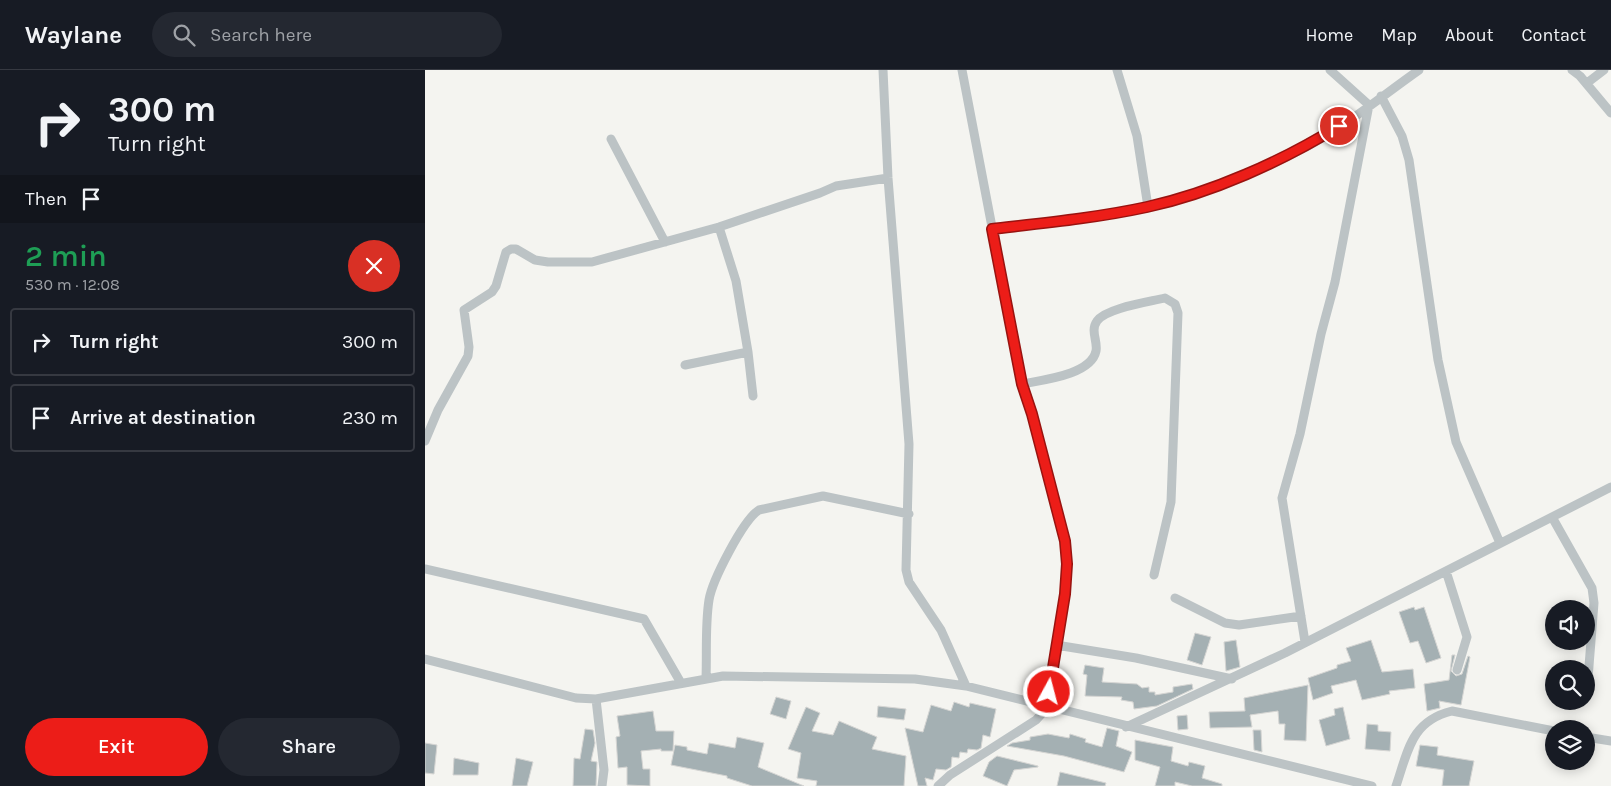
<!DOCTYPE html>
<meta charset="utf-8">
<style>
:root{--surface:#171b24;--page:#242831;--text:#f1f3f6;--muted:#9ea1a6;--line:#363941;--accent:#ec1d18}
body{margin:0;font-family:Karla,sans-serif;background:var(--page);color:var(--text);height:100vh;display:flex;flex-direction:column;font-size:19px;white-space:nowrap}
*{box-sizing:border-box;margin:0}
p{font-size:16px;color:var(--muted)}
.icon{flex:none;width:28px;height:28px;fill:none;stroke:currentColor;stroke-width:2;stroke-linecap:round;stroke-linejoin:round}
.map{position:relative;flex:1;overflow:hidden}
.sheet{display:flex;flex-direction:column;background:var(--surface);width:425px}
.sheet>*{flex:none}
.guide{background:#171b24;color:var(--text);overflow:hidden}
.buttons{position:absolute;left:1120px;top:530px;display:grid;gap:10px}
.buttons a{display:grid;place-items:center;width:50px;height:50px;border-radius:50%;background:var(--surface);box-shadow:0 2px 12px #0003;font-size:25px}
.pin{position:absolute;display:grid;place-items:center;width:42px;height:42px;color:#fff;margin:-21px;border:2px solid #fff;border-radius:50%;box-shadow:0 1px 5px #0007}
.me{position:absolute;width:55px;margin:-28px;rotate:7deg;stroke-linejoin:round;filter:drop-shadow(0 0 4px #0008)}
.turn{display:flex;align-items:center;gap:18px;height:105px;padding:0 25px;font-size:22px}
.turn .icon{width:65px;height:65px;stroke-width:2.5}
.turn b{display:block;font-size:35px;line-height:42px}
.then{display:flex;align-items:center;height:48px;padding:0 25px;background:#0003;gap:10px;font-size:19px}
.round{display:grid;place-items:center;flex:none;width:52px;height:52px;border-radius:26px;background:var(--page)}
.head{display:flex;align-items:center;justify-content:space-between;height:85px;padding:0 25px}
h1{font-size:30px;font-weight:600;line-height:38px;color:#1e9e55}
.action{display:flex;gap:10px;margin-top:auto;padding:10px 25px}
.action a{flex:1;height:58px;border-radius:30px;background:var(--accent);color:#fff;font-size:20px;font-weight:600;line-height:58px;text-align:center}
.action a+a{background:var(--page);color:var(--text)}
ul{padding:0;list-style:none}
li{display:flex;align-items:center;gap:15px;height:68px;margin:0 10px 8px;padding:0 15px;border:2px solid var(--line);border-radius:5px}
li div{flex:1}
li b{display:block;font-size:19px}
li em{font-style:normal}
header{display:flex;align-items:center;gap:30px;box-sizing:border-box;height:70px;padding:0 25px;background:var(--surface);border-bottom:1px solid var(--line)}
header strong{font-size:24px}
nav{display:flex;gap:28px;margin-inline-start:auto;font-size:18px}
.search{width:350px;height:45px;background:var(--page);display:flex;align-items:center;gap:12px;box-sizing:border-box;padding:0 18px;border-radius:28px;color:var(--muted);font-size:19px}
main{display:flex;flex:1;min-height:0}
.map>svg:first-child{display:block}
</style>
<header>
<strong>Waylane</strong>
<div class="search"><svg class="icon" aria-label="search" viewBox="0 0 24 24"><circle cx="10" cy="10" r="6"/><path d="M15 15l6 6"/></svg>Search here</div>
<nav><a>Home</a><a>Map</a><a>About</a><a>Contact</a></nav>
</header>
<main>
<section class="sheet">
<div class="guide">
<div class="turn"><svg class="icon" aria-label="right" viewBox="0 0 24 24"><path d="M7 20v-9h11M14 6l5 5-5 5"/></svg><div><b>300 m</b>Turn right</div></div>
<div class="then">Then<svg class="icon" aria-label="arrive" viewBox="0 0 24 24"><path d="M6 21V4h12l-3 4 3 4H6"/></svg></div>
</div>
<div class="head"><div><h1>2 min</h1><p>530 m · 12:08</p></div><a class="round" style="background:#d93025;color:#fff"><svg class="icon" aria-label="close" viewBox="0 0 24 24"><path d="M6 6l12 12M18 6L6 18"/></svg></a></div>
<ul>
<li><svg class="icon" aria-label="right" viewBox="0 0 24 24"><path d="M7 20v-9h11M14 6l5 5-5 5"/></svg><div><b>Turn right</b></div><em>300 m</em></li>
<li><svg class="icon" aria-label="arrive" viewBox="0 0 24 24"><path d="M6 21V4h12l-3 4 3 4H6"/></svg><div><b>Arrive at destination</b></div><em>230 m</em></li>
</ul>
<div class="action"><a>Exit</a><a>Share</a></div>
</section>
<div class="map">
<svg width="1186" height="716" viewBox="0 0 1186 716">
<rect width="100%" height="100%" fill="#f4f4f0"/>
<path fill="#a4b0b3" stroke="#d5d5d3" d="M989,537L990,540L999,537L1016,588L1001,593L993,571L985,573L974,542Z
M770,563L786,567L777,595L762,590Z
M811,570L815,597L801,601L799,572Z
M946,570L957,602L988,599L990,618L964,621L965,624L937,630L931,610L906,616L908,623L888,630L883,608L912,598V595L926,591L921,578Z
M1027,585H1030L1026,601L1031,606L1037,604L1043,586L1045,587L1036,635L1014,631L1015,638L1002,641L999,614L1024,610Z
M660,595L679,598L677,612L712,614L717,618L724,617V622H730V625L748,622V617L767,614L768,619L732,636L709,639L708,632L696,630L697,627L660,626L662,605L658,604Z
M883,615L881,671L859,670L860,654H854L853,641L825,645L827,657L785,658L784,642L820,641L819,628Z
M351,627L366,631L361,649L345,644Z
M529,632L544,637L545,633L571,639L565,667L558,665L556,678L552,680L543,679L542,683L535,682L534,688L527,687L526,697L521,700L511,699L508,710L500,708L502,716H493L480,658L498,662L506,635L526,641Z
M453,636L481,639L479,650L452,647Z
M381,637L395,643L387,661L408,665L414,651L452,667L447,679L481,686L479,716H391L392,711L372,708L376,683L363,679Z
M918,637L925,669L901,676L894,650L910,645L909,639Z
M228,641L231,661H249L248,681H236V679L216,681L218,699H225V716L202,715V697L193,698L191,667L195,666L192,646Z
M762,645L763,659L753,660L752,646Z
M942,654L953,655V661L966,662L965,681L940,679Z
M682,658L694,661L691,676L707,682L699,702L639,686L582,676L587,673L605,670V667L623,664L644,668L645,664L661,669L660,672L677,677Z
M160,659L168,660L170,673L166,691L172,692L171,716H148L149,688L155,689Z
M828,660H836L837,682L829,680Z
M312,667L339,673L333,697L379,716H327L302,708V706L246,695L250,675L262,677V680L282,684L284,673L310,678Z
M710,670L748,677L746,691L763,696L764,692L780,696L777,708L797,714V716H767L750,712V716H730L735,697L710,690Z
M0,673L12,675L9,704L0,703Z
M995,675L1013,677L1012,685L1049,691L1044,716H1017L1019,700L991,696Z
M572,686L613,696V697L589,700L582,716L558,706L564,692Z
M29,688L54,693L53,705H28Z
M91,688L108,692L102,716H87Z
M635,702L681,713L680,716H632Z"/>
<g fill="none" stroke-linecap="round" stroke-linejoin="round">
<path stroke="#bcc3c5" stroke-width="9" d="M458,0L463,108L484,374L481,500L484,512L516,560L541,616
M692,0L712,66L723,137
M1147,0L1155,6L1186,43
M1162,13L1179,0
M956,26L977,66L984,90L1013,290L1031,372L1075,473
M186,69L240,172
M294,157L311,211L323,282L328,326
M567,159C619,153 670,148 721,137C773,127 834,101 881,77C921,56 957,26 994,0
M260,295L323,282
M597,314C617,310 666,305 671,281C673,271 665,261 672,251C681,238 724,232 740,228L750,234L753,243L746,432L729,505
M0,371L13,340L43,286L44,277L39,240L67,222L71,216L81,182L86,179H91L110,190L123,192H167L294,157L395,123L411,116L463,108
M1127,447L1167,518L1169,533L1162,621
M0,499L219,549L256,613
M1021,501L1042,567L1032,600
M750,528L800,553L814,555L876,546
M880,572L857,428L875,364L896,264L910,212L944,35L905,0
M631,575L711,588L807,609
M0,589L151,628L171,629L298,606L490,609L541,616L947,716
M281,608C282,583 280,555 284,530C287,511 318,450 334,440L398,426L484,444
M171,629L179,700L177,716
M701,657L860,583L1186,417
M1161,667L1186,671
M513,716L525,705L611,650L622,638L640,524L642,494L640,471L607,344L597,314L537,0
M971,716C983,681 986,651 1027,641L1129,661"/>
</g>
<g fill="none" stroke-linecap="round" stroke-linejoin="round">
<defs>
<path id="route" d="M624,622L640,524L642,494L640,471L607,344L597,314L567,159C619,153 671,148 722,137C786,123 858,91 914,56"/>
</defs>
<use href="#route" stroke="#991310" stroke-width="12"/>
<use href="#route" stroke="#ec1d18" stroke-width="9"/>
</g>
</svg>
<div class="buttons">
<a><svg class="icon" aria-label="sound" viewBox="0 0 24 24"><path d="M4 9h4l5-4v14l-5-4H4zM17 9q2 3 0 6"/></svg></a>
<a><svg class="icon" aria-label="search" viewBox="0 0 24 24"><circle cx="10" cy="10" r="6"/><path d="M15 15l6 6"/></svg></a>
<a><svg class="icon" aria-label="layers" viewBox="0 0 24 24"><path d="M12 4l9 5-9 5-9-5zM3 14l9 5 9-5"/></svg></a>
</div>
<div class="pin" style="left:914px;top:56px;background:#d93025"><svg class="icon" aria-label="arrive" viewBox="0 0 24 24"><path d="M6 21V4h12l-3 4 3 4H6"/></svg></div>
<svg class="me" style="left:624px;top:622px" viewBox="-20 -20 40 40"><circle r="17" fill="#ec1d18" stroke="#fff" stroke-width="3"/><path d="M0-11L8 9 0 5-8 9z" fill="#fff"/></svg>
</div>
</main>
